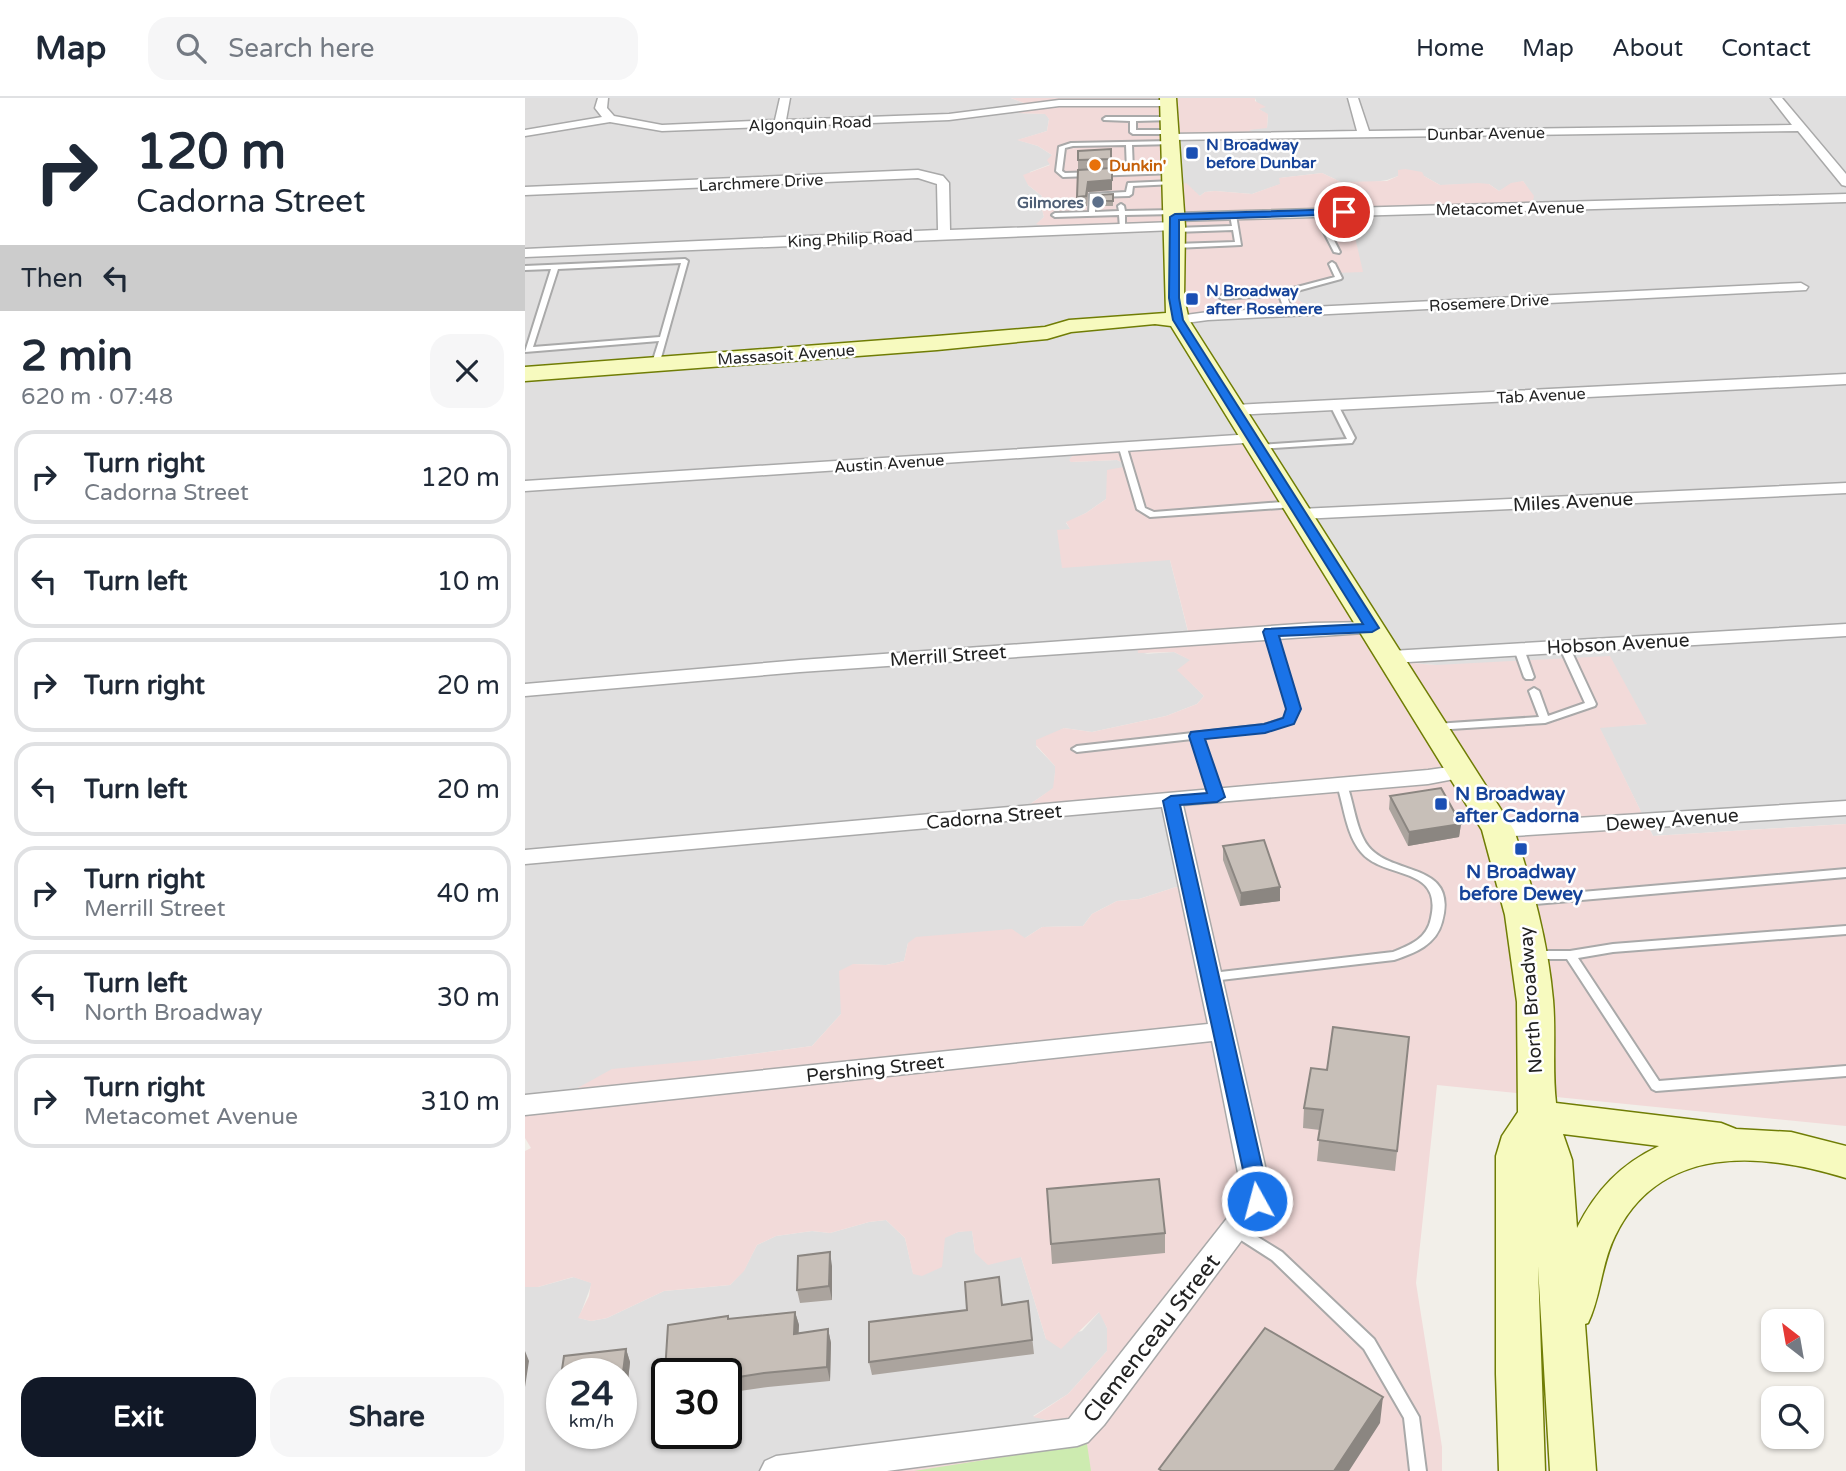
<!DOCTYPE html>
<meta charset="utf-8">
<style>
:root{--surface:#fff;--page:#f6f6f7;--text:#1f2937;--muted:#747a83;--line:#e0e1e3;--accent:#111827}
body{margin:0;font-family:"Varela Round",sans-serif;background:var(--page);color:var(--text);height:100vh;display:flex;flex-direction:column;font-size:26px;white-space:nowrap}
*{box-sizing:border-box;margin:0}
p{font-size:23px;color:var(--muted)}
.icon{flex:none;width:38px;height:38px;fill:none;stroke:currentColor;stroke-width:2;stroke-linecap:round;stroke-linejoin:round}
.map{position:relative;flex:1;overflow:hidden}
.details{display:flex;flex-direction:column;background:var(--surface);width:525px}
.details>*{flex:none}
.banner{background:#fff;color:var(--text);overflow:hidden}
.needle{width:46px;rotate:329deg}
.buttons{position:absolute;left:1236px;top:1211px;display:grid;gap:14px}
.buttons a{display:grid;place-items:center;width:63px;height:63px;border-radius:14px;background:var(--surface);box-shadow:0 2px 5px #0004;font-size:35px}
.speed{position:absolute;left:21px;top:1260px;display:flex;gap:14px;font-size:35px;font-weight:700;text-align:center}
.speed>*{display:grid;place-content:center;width:91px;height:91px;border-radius:50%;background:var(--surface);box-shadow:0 2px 5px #0004;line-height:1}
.speed small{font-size:18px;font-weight:400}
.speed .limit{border:4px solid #111;border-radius:10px;background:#fff;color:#111}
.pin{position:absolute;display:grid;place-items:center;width:60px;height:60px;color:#fff;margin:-30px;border:4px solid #fff;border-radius:50%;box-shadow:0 2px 7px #0007}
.me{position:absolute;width:77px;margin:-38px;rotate:353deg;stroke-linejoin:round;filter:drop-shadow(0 0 5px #0008)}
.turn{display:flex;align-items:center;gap:24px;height:147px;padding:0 21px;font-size:32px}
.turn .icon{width:91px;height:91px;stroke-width:2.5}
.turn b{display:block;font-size:49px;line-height:60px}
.then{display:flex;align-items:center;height:66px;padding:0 21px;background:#0003;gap:14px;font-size:26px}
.round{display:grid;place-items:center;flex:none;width:74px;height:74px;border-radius:21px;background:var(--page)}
.overview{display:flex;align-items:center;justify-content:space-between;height:119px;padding:0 21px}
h1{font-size:42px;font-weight:700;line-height:52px}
.action{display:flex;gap:14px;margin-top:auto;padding:14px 21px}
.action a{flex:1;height:80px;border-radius:21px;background:var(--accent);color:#fff;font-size:28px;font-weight:700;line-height:80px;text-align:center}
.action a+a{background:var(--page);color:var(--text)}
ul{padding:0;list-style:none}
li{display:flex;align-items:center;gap:21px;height:94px;margin:0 14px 10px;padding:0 7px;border:4px solid var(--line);border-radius:21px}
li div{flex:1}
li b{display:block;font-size:26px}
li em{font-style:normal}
header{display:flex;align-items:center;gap:42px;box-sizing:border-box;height:98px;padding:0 35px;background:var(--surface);border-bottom:2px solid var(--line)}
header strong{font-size:33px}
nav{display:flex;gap:38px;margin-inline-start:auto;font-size:24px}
.search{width:490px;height:63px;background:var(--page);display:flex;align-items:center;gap:18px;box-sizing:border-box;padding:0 24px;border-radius:21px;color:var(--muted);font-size:26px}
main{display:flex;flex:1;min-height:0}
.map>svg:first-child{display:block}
</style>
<header>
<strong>Map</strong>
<div class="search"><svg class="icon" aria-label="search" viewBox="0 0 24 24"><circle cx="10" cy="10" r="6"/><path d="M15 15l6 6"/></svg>Search here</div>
<nav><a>Home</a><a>Map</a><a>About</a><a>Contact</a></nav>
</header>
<main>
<section class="details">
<div class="banner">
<div class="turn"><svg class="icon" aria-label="right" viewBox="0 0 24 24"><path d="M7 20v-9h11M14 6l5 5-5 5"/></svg><div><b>120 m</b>Cadorna Street</div></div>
<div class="then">Then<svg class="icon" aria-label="left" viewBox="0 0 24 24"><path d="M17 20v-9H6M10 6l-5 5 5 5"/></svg></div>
</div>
<div class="overview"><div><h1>2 min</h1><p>620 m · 07:48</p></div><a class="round"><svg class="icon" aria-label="close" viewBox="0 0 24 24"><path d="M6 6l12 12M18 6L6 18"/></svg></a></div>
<ul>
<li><svg class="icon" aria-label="right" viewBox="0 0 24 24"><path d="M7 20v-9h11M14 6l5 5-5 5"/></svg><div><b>Turn right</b><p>Cadorna Street</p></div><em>120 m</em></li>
<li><svg class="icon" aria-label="left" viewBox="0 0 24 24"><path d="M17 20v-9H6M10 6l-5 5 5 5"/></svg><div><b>Turn left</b></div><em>10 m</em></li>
<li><svg class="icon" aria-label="right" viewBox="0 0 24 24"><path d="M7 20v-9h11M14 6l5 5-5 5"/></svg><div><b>Turn right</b></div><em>20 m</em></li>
<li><svg class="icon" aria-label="left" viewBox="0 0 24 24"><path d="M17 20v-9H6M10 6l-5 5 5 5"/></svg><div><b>Turn left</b></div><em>20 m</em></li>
<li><svg class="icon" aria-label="right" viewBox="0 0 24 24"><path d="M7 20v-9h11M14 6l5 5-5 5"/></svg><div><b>Turn right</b><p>Merrill Street</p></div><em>40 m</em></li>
<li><svg class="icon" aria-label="left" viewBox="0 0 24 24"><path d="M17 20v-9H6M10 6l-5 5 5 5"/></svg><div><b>Turn left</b><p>North Broadway</p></div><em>30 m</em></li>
<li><svg class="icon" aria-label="right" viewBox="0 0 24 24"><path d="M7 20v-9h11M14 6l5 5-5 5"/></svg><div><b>Turn right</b><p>Metacomet Avenue</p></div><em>310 m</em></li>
</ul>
<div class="action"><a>Exit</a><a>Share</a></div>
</section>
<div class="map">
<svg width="1321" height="1373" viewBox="0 0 1321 1373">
<rect width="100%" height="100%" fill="#f2efe9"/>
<path fill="#e0dfdf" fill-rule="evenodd" d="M0,0H486L501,6L493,15L521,16L524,21L522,33L493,42L513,48L527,57L526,66L505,74L503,87L517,98L515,103L519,119L512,126L653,129L659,222L791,209L781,207L770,200L771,195L809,175L825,116L1003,91L998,83L974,93L964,86L915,87L899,78L874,75L873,78L862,82L843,85L816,84L797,75L755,80L756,86L727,96L690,93L680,94L675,98L650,87L647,42L730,35L722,32L742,29L743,17L734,11L730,0H1321V726L1128,738L1074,629L1122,626L911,567L872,564L726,345L548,357L545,362L546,364L592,362L605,368L583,391L581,401L561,415L541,425L546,432L645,462L665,542L619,556L649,554L666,562L653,572L679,598L672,606L641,618L567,634L539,630L511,648L530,668V675L529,690L505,706L653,708L668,794L651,789L614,801L592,803L567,816L558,828L517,829L500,840L383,845L379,863L361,867L328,866L316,916L287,948L190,961L38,998L0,1012Z
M361,1122L380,1140L388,1175L420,1139L433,1134L447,1132L450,1155L496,1159L521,1241L557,1233L575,1213L582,1230V1253L543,1296L508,1318L522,1322L545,1320L560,1327L330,1373H0V1189H13L49,1179L67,1185L54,1220L66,1223L82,1220L139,1193L205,1187L219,1172L232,1147L251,1138L287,1133L305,1135L344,1124ZM37,1276H96V1335H37ZM142,1276H201V1335H142Z"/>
<path fill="#f2dad9" d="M486,0H730V3L741,9L734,11L743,16L742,30L724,32L730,35L647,42L651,87L661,85L675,98L680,94L690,93L727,96L755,86L754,80L797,75L816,84L862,83L873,78V72L880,71L897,74L899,78L915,87L953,85L964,86L974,93L986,85L998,83L1009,98L1008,103L1000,109L825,117L838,174L810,175V181L781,188L771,195L770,200L781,207L791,209L659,222L653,129H523L511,126L519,119L515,103L517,98L503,87L498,77L525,67L522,62L527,57L513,48L492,42L522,33L524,21L520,16L493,15L504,7Z
M726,345L873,564L911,567L1085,558L1122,626L1075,630L1128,738L1321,726V1028L912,987L891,1185L917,1349V1373H330L540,1343L545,1320L522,1322L508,1319L543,1296L582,1253V1230L574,1214L536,1251L521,1241L496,1159L463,1167L450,1155L447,1133L433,1134L420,1140L417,1169L397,1178L388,1176L380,1140L361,1122L344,1124L305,1135L287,1133L251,1138L232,1147L219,1173L205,1187L139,1193L82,1220L66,1223L53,1220L64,1198L66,1185L48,1179L13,1189H0V1053L6,1050L0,1040V1012L38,998L87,971L190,961L287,948L316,916L314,873L328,866L361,867L379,863L383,845L391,839L487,831L500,840L517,829L558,828L567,816L592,803L614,801L651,789L668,794L653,708L514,719L504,707L528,690L530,675V668L511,647V642L539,630L567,634L641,618L672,606L679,598L652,572L665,562L649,554L613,555L612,546L665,541L645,462L537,470L532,432L545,431L541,424L561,415L581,401L582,372L604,368L592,362L546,364L544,362L548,357Z"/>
<path fill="#cdebb0" d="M562,1346L566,1373H389Z"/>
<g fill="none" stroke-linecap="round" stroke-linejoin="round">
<defs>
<path id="lane" d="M581,19H645L648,21L647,22L611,23V32H646L649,34L646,36H608L605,34V23L579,22L578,21Z
M647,43L649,44V46L607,47L608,73L648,72L651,74L650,75L538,79L531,73L534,49L546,45ZM601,47L602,73L540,75L537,73L540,50L548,48Z
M648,83L651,85L650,86L608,88L607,96L604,98L570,99V114L594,113L593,108L596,106L599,108L600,113L650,112L653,114L650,116L600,117V131L595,130L594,117L530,119L527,117L530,115L564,114L565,96L601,94L603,85Z
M792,113L795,115L815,154L814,155L809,154L789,115Z
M708,115L711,117L716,147L650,150L647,148L650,146L710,144L708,132L650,134L647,132L650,130L707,128L705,117Z
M160,161L163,163L134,267L127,265L134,243L0,254L26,171L0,172V168ZM156,165L135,239L8,249L33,171Z
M807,164L810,166L817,180L816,181L761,196L768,214L766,215L760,214L754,197L697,201L694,199L697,197L757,193L810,179L804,166Z
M806,305H809L813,307L830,340L827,345L733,351L729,349L733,347L822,341L805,307Z
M595,348H601L602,350L620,410L629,414L769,403L773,406L769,409L625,419L612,411L594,350Z
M745,531L750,534L774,611L768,624L740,633L677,640L697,699L696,701H688L687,699L667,641L552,654L547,651L552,648L739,627L760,620L764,611L740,534Z
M1039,545L1044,548L1071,606L1070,608L1020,625L910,632L905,629L910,626L1014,619L1004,593L1009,590L1014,593L1023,618L1060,605L1034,548Z
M994,548L999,551L1009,579L1007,581H1001L999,579L989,551Z
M817,684L822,687C829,706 831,732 843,748C867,779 934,763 917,824C911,847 890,855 869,862L687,883L683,882L681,879L683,876L687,875L868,854C885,847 902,841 906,820C918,767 859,782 836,754C821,736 819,708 812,687Z
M1321,771V779L998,807L994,806L992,803L994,800L998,799Z
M1321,828V836L1088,854L1053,860L1134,983L1321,968V978L1131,993L1127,991L1042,861H1007L1003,860L1001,857L1003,854L1007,853H1045L1088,846Z
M710,1125L757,1154L849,1241L894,1319L901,1373H885L879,1320L839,1251L747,1162L705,1135L703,1131L705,1127Z"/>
<path id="street" d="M73,0H83L82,10L89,18L137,27L250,22L255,0H265L261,22L424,16L534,2H643L648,5L643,8H534L424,22L137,33L85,24L0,38V32L77,19L70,10Z
M823,0H833L844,33L1267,27L1246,0H1257L1321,76V88L1317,87L1273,33L647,42L641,39L647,36L832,33Z
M393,72L418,78L424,85L425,132L650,124L656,128L650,132L0,159V151L413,132L412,86L393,80L0,97V89Z
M1321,96V104L650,123L644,119L650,115Z
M1276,185L1283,189L1281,192L683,222L653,226L646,222L653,218L683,214Z
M1321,276V286L710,317L702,312L710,307Z
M728,336L734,338L736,341L734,344L0,393V383Z
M1321,385V395L775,421L766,416L775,411Z
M847,524L854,526L856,530L854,534L275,574L0,598V586L275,562L788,525Z
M1321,526V538L866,565L856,559L866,553Z
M938,667L945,668L948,673L945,678L903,686L658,707L745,1090L746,1103L579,1327L563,1344L552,1348L362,1373H235L240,1363L251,1358L544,1321L718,1100L687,943L0,1017V997L683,926L637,709L0,766V752L903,672Z
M1321,703V717L973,739L965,737L962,732L965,727L973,725Z"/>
<path id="secondary" d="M635,0H651L660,128L659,200L664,222L989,732C1007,787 1023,843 1028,902C1031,936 1027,971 1031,1005L1196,1025L1211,1031L1266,1034L1321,1048V1080C1237,1054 1135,1045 1090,1138C1076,1166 1076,1198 1063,1225L1060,1226L1071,1373H1025L1013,1168L1020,1373H974L971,1276V1058L977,1038L993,1014L992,904L980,817L957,732L646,228L630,226L546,234L522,241L412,252L0,283V269L412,238L520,229L544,222L641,215ZM1038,1036L1134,1048C1096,1066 1071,1092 1052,1130L1047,1062Z"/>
</defs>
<use href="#lane" stroke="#a9a9a9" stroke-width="4"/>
<use href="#street" stroke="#a9a9a9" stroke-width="3"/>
<use href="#secondary" stroke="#707d05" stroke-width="3"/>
<use href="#lane" fill="#fff" fill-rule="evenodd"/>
<use href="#street" fill="#fff" fill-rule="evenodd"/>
<use href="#secondary" fill="#f7fabf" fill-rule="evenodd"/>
</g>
<path fill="#aba49e" d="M586,51L587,92L563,94L562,108H553V53Z
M588,96V108H573L572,97Z
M865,698L936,726L934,739L883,748L864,711Z
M698,748L755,789V803L715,808L698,762Z
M884,939L870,1073L792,1063L795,1032L778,1030L779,1010L802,972Z
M522,1091L640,1135V1155L527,1166Z
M307,1168V1202L275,1205L272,1192Z
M503,1203L509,1256L347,1277L344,1264L477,1207Z
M270,1214L274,1227L273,1235L303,1231L306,1245L305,1283L243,1289L201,1295V1276H142V1297L139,1290L143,1227L203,1218L204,1221Z
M101,1251L105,1264L100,1310L96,1311V1276H37V1316L32,1305L39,1258Z"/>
<path fill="#8b8681" d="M587,82V92L563,94L562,108L563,84Z
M936,726L934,739L883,748L884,734Z
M755,789V803L715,808L716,795Z
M305,1154L307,1168V1202L304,1188Z
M270,1214L274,1227L273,1249L269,1236Z
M303,1231L306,1245L305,1283L302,1269Z
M101,1251L105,1264L100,1310L96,1299V1290Z
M0,1253L4,1263L0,1289Z
M858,1299L855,1325L824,1373H809Z"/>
<path fill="#c7bfb8" stroke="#8b8681" stroke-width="2" d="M586,51V61L553,62V53Z
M587,70V82L563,84L561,98L552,99L553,72Z
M588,96V103H572V97Z
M916,690L936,726L884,734L865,698Z
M739,742L755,789L716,795L698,748Z
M808,929L884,939L872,1053L793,1042L798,1012L779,1010L786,970L802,972Z
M634,1081L640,1135L526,1146L522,1091Z
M305,1154L304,1188L272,1192L273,1158Z
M474,1179L477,1207L503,1203L507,1242L344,1264V1224L442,1212L440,1184Z
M270,1214L269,1236L303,1231L302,1269L239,1275L201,1281V1276H142V1290H139L143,1227L203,1218V1221Z
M740,1230L858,1299L809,1373H637L634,1371Z
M101,1251L96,1290V1276H37V1304L32,1305L39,1258Z"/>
<path fill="#1a73e8" stroke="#114b97" stroke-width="2" d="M819,111L822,112V116L654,122V200L658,222L854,530L847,534L754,538L776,611L769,626L740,635L680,641L700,699L692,704L655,707L742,1090L739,1109L732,1111L725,1109L722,1103V1090L638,703L646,698L682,695L664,638L666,634L739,626L758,620L761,611L738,534L740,531L838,526L648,222L644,200L645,119L650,116Z"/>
<g fill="#1a4fb4" stroke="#fff" stroke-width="2.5">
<rect x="660" y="48" width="14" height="14" rx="3.5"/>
<rect x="660" y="194" width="14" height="14" rx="3.5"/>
<rect x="909" y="699" width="14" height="14" rx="3.5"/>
<rect x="989" y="744" width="14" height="14" rx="3.5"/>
</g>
<circle fill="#e8710a" stroke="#fff" stroke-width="2.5" cx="570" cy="67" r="7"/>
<circle fill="#5c6f8a" stroke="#fff" stroke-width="2.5" cx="573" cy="104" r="7"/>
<g text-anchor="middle" stroke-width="5" stroke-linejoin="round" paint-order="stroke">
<g font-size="16" fill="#222" stroke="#fff">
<text transform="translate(285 25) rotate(-2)" y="6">Algonquin Road</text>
<text transform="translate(961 35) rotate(-1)" y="6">Dunbar Avenue</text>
<text transform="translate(236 84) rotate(-3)" y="6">Larchmere Drive</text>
<text transform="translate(985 110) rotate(-1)" y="6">Metacomet Avenue</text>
<text transform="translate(325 140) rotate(-3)" y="6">King Philip Road</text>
<text transform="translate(964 204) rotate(-3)" y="6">Rosemere Drive</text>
<text transform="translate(261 256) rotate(-4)" y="6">Massasoit Avenue</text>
<text transform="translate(1016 297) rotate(-3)" y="6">Tab Avenue</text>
<text transform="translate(364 365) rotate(-4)" y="6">Austin Avenue</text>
</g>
<g font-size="16" font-weight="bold" fill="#164399" stroke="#fff" text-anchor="start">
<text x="681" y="52">N Broadway<tspan x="681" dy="18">before Dunbar</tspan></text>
<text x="681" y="198">N Broadway<tspan x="681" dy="18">after Rosemere</tspan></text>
</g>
<g font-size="16" font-weight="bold" fill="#c56008" stroke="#fff" text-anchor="start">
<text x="584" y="73">Dunkin'</text>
</g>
<g font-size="16" font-weight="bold" fill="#4e5e75" stroke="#fff" text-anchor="end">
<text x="559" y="110">Gilmores</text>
</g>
<g font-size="19" fill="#222" stroke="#fff">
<text transform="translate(1048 403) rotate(-3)" y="7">Miles Avenue</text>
<text transform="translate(1093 545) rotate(-3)" y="7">Hobson Avenue</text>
<text transform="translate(423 557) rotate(-4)" y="7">Merrill Street</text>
<text transform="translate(469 718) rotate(-5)" y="7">Cadorna Street</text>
<text transform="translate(1147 721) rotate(-4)" y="7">Dewey Avenue</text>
<text transform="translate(1005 902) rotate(-94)" y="7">North Broadway</text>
<text transform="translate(350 970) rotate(-6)" y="7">Pershing Street</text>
</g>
<g font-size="19" font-weight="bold" fill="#164399" stroke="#fff" text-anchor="start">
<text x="930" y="702">N Broadway<tspan x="930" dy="22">after Cadorna</tspan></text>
<text x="996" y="780" text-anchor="middle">N Broadway<tspan x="996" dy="22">before Dewey</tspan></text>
</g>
<g font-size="23" fill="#222" stroke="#fff">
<text transform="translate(626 1240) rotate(-52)" y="8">Clemenceau Street</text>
</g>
</g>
</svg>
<div class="buttons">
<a><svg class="needle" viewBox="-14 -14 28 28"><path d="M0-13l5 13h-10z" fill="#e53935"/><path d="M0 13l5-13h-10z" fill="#747a83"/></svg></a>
<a><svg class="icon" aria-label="search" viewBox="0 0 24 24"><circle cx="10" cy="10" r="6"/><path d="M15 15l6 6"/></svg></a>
</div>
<div class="speed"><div>24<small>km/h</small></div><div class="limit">30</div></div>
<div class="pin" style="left:819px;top:114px;background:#d93025"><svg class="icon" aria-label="arrive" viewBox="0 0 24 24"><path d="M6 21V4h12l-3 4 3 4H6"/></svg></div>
<svg class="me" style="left:732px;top:1103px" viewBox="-20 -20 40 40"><circle r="17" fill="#1a73e8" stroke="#fff" stroke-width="3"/><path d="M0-11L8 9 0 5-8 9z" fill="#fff"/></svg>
</div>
</main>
